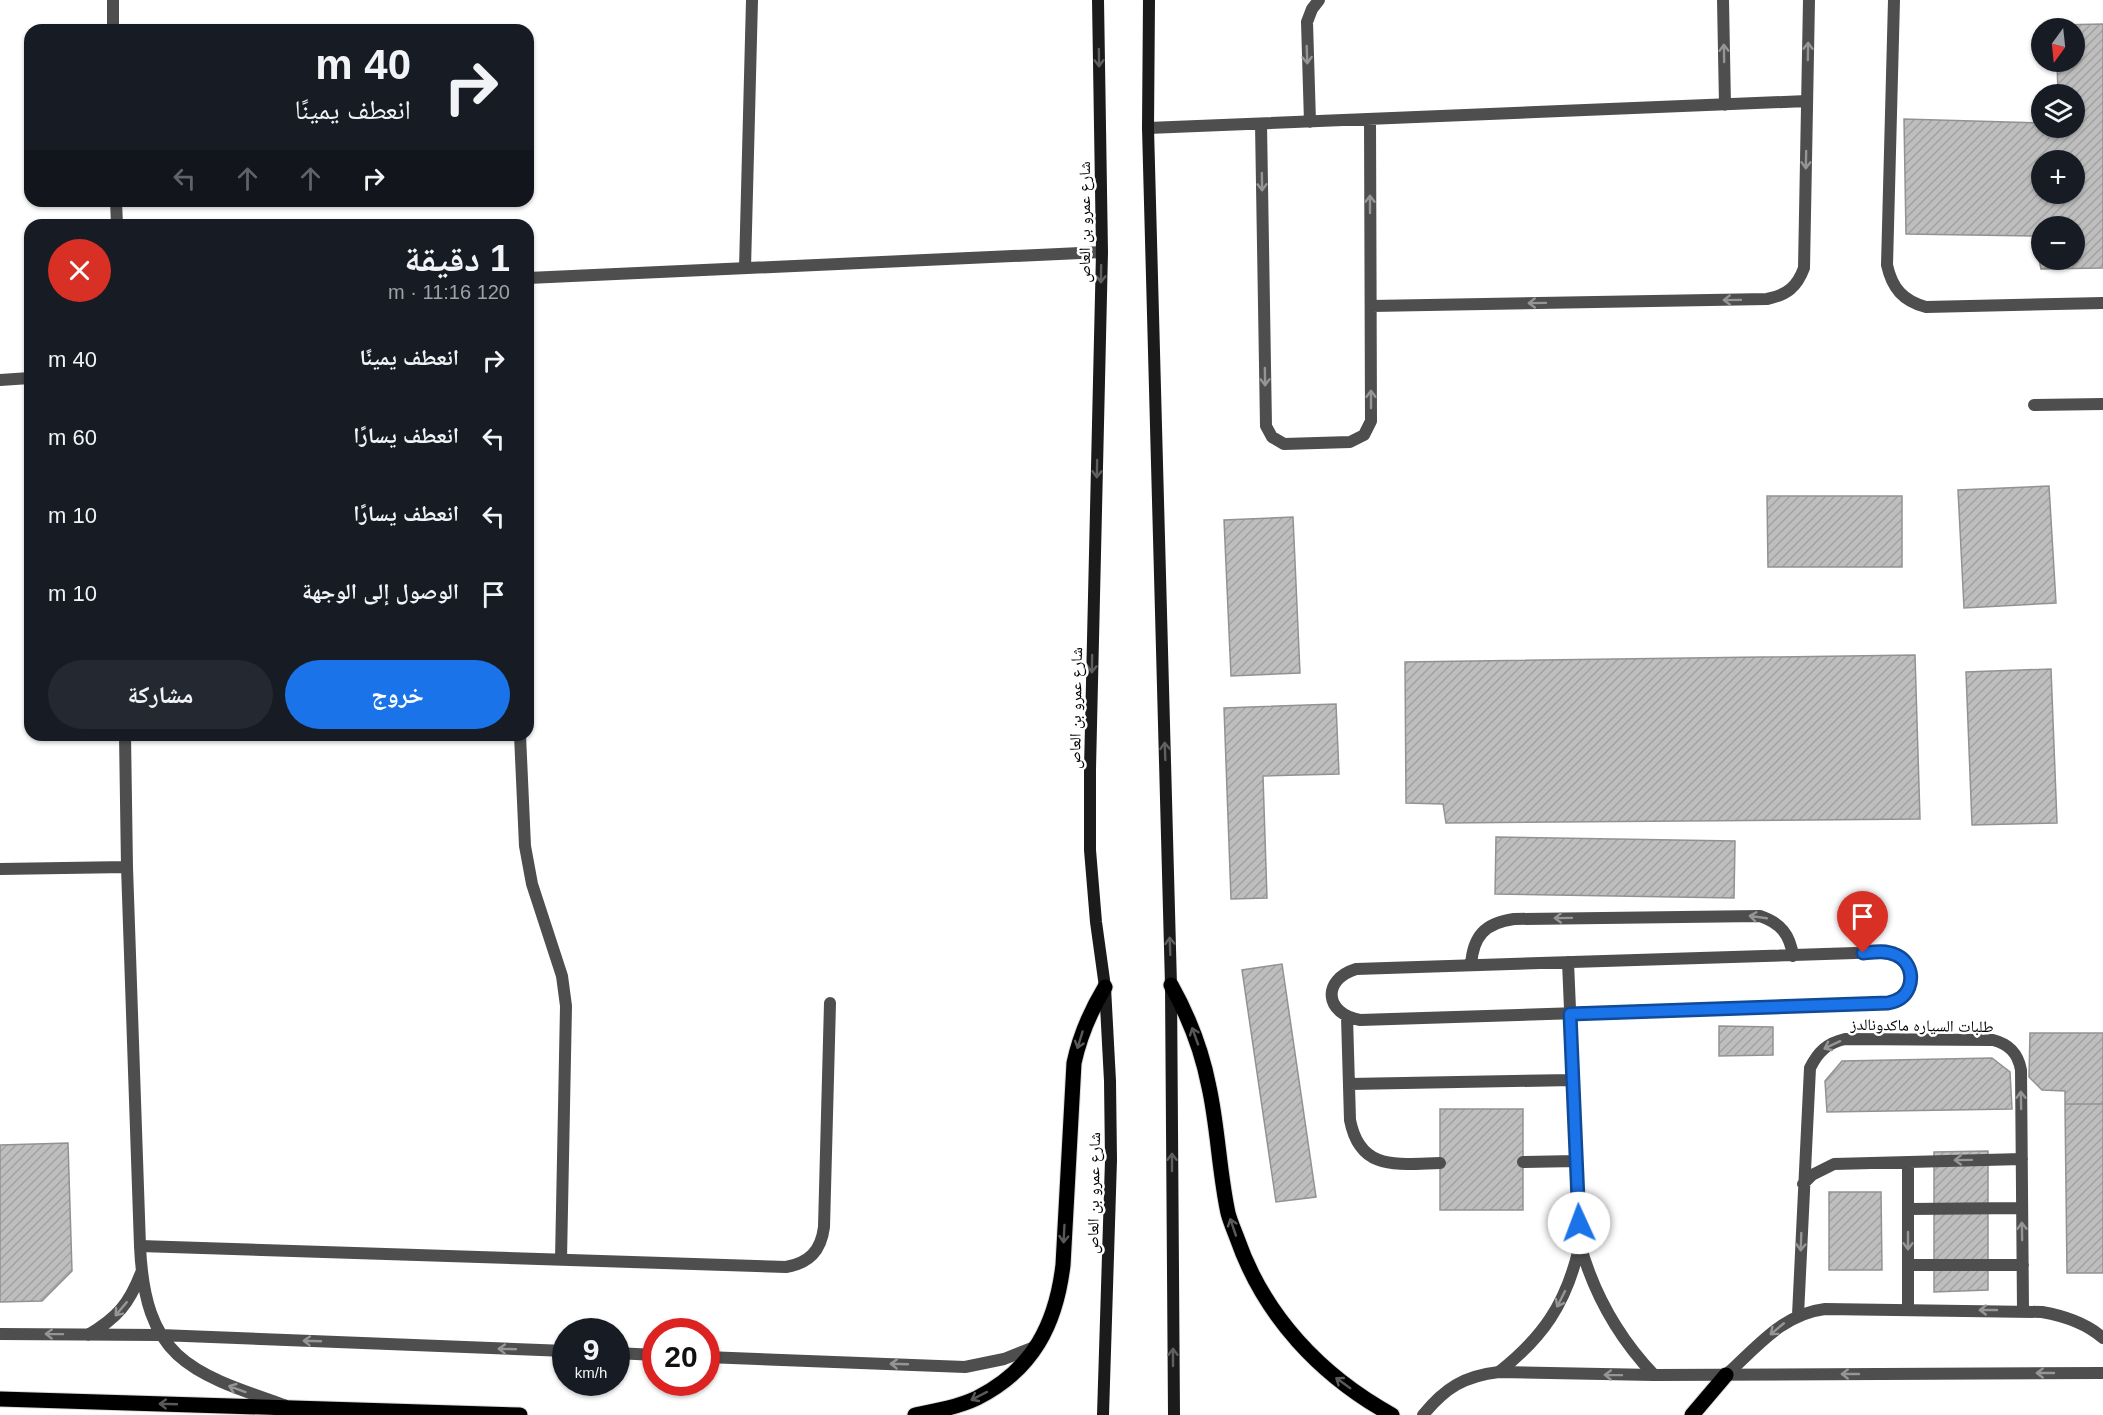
<!DOCTYPE html>
<html lang="ar">
<meta charset="utf-8">
<style>
:root{--surface:#171b24;--page:#242831;--text:#f1f3f6;--muted:#9ea1a6;--accent:#1a73e8}
body{margin:0;font-family:Helvetica,"Noto Naskh Arabic",sans-serif;background:var(--page);color:var(--text);direction:rtl;height:100vh;display:flex;flex-direction:column;font-size:22px;white-space:nowrap}
*{box-sizing:border-box;margin:0}
p{font-size:20px;color:var(--muted)}
.icon{flex:none;width:33px;height:33px;fill:none;stroke:currentColor;stroke-width:2;stroke-linecap:round;stroke-linejoin:round}
.map{position:relative;flex:1;overflow:hidden;direction:ltr}
.drawer{position:absolute;left:24px;top:219px;width:510px;height:522px;display:flex;flex-direction:column;background:var(--surface);border-radius:18px;box-shadow:0 2px 4px #0004;direction:rtl}
.drawer>*{flex:none}
.top-card{position:absolute;left:24px;top:24px;width:510px;height:183px;border-radius:18px;box-shadow:0 2px 4px #0004;direction:rtl;background:#171b24;color:var(--text);overflow:hidden}
.needle{width:39px;rotate:195deg}
.controls{position:absolute;left:2031px;top:18px;display:grid;gap:12px}
.controls a{display:grid;place-items:center;width:54px;height:54px;border-radius:50%;background:var(--surface);box-shadow:0 2px 4px #0004;font-size:30px}
.speed{position:absolute;left:552px;top:1318px;display:flex;gap:12px;font-size:30px;font-weight:700;text-align:center}
.speed>*{display:grid;place-content:center;width:78px;height:78px;border-radius:50%;background:var(--surface);box-shadow:0 2px 4px #0004;line-height:1}
.speed small{font-size:15px;font-weight:400}
.speed .limit{border:9px solid #d22;background:#fff;color:#111}
.pin{position:absolute;display:grid;place-items:center;width:51px;height:51px;color:#fff;margin:-62px -26px;border-radius:50% 50% 50% 0;rotate:-45deg;box-shadow:0 0 6px #0007}
.pin .icon{rotate:45deg}
.me{position:absolute;width:66px;margin:-33px;rotate:358deg;stroke-linejoin:round;filter:drop-shadow(0 0 4px #0008)}
.turn{display:flex;align-items:center;gap:21px;height:126px;padding:0 24px;font-size:27px}
.turn .icon{width:78px;height:78px;stroke-width:2.5}
.turn b{display:block;font-size:42px;line-height:51px}
.lanes{display:flex;align-items:center;height:57px;padding:0 24px;background:#0003;justify-content:center;gap:30px;direction:ltr}
.lanes .off{opacity:.35}
.round{display:grid;place-items:center;flex:none;width:63px;height:63px;border-radius:32px;background:var(--page)}
.overview{display:flex;align-items:center;justify-content:space-between;height:102px;padding:0 24px}
h1{font-size:36px;font-weight:700;line-height:45px}
.action{display:flex;gap:12px;margin-top:auto;padding:12px 24px}
.action a{flex:1;height:69px;border-radius:36px;background:var(--accent);color:#fff;font-size:24px;font-weight:700;line-height:69px;text-align:center}
.action a+a{background:var(--page);color:var(--text)}
ul{padding:0;list-style:none}
li{display:flex;align-items:center;gap:18px;height:78px;padding:0 24px}
li div{flex:1}
li b{display:block;font-size:22px}
li em{font-style:normal}
.map>svg:first-child{display:block}
</style>
<div class="map">
<svg width="2103" height="1415" viewBox="0 0 2103 1415">
<defs>
<pattern id="building-hatch" width="6" height="6" patternUnits="userSpaceOnUse" patternTransform="scale(1.5)"><rect width="6" height="6" fill="#bebebe"/><path d="M-1 1l2-2M0 6l6-6M5 7l2-2" fill="none" stroke="#a2a2a2"/></pattern>
</defs>
<rect width="100%" height="100%" fill="#fff"/>
<path fill="url(#building-hatch)" stroke="#929292" stroke-width="1.5" fill-rule="evenodd" d="M2103,24V268L2041,269L2034,236L1906,234L1904,119L2042,123V128H2074V94H2058L2057,62H2074V28H2056V25ZM2042,160H2074V194H2042ZM2042,226H2074V260H2042Z
M2049,486L2056,603L1964,608L1958,490Z
M1767,496H1902V567H1768Z
M1293,517L1300,673L1231,676L1224,520Z
M1915,655L1920,819L1446,823L1443,804L1406,803L1405,662Z
M2051,669L2057,823L1972,825L1966,672Z
M1336,704L1339,774L1263,776L1267,898L1231,899L1224,708Z
M1496,837L1735,841L1734,898L1495,894Z
M1282,964L1316,1197L1276,1202L1242,970Z
M1719,1026L1773,1027V1055L1719,1056Z
M2030,1033H2103V1104H2065V1091L2042,1090L2029,1077Z
M1992,1058L2010,1072L2012,1109L1827,1112L1825,1081L1842,1061Z
M2065,1104H2103V1273H2067Z
M1440,1109H1523V1210H1440Z
M68,1143L72,1271L42,1301L0,1302V1145Z
M1988,1151V1290L1934,1292V1152Z
M1829,1192H1881L1882,1270H1829Z"/>
<g fill="none" stroke-linecap="round" stroke-linejoin="round">
<defs>
<path id="primary" d="M1171,985C1189,1017 1202,1051 1209,1087C1218,1128 1219,1171 1228,1213C1230,1221 1234,1230 1237,1238C1264,1316 1321,1376 1392,1415
M0,1399L520,1415
M915,1415C936,1411 958,1407 977,1398C1033,1370 1056,1324 1063,1265L1074,1063C1080,1035 1090,1012 1105,987
M1692,1415L1726,1375"/>
</defs>
<use href="#primary" stroke="#dbdbdb" stroke-width="17"/>
<path stroke="#4e4e4e" stroke-width="12" d="M1723,0L1725,105
M1894,0L1887,265C1892,288 1903,301 1926,307L2103,303
M1310,122L1307,22L1312,9L1319,0
M1261,124L1266,426L1272,437L1284,444L1350,442L1364,435L1371,421L1370,119
M1148,128L1807,101
M745,268L752,0
M1371,306L1767,299C1787,295 1797,287 1804,268L1809,0
M2034,405L2103,404
M520,735L525,846L532,884L562,976L566,1006L561,1260
M1886,952C1918,961 1920,992 1888,1003L1360,1020C1325,1014 1321,980 1356,969Z
M1568,962L1580,1244C1594,1295 1618,1337 1654,1375
M1471,965C1473,936 1485,923 1514,919L1760,916C1781,923 1790,935 1793,956
M1347,1017L1350,1120C1360,1172 1398,1164 1440,1163
M1349,1084L1573,1080
M1523,1162L1576,1161
M1803,1184L1812,1175L1834,1164L2022,1159
M1908,1209L2022,1208
M140,1246L786,1267C809,1263 821,1251 824,1227L830,1003
M1908,1265H2023
M1908,1309V1162
M1798,1315L1810,1068C1818,1052 1827,1043 1845,1039L1993,1040C2009,1044 2018,1053 2021,1070L2023,1310
M1499,1372C1543,1337 1566,1304 1579,1248
M1726,1375C1756,1348 1782,1314 1825,1309L2042,1312C2065,1316 2086,1323 2103,1338"/>
<path stroke="#4e4e4e" stroke-width="12" d="M113,0V30
M116,201L117,225
M528,278L1102,252
M0,380L30,378
M125,735L127,867L140,1246C145,1358 188,1372 284,1405
M0,869L127,867
M0,1334L160,1335L566,1351
M88,1335C117,1318 129,1304 141,1273
M616,1353L656,1355
M706,1357L965,1367L1004,1359L1037,1346
M1423,1415C1445,1388 1464,1376 1499,1372L1654,1375L2103,1373"/>
<path stroke="#1b1b1b" stroke-width="12" d="M1098,0L1102,252L1090,769V850L1096,922L1105,987L1110,1081L1111,1160L1103,1415
M1149,0L1148,128L1171,985L1174,1415"/>
<use href="#primary" stroke="#000" stroke-width="15"/>
</g>
<defs><path id="oneway-shaft" d="M-6 0H5M1.5-3L5.5 0L1.5 3" fill="none" stroke-width="1.6" stroke-linecap="round" stroke-linejoin="round" transform="scale(1.5)"/></defs>
<g stroke="#959595">
<use href="#oneway-shaft" transform="translate(1808 51) rotate(-89)"/>
<use href="#oneway-shaft" transform="translate(1724 53) rotate(-91)"/>
<use href="#oneway-shaft" transform="translate(1307 55) rotate(88)"/>
<use href="#oneway-shaft" transform="translate(1806 160) rotate(91)"/>
<use href="#oneway-shaft" transform="translate(1262 182) rotate(89)"/>
<use href="#oneway-shaft" transform="translate(1370 204) rotate(-90)"/>
<use href="#oneway-shaft" transform="translate(1732 300) rotate(179)"/>
<use href="#oneway-shaft" transform="translate(1537 303) rotate(179)"/>
<use href="#oneway-shaft" transform="translate(1265 377) rotate(89)"/>
<use href="#oneway-shaft" transform="translate(1371 399) rotate(-90)"/>
<use href="#oneway-shaft" transform="translate(1758 917) rotate(-172)"/>
<use href="#oneway-shaft" transform="translate(1563 918) rotate(179)"/>
<use href="#oneway-shaft" transform="translate(1832 1045) rotate(155)"/>
<use href="#oneway-shaft" transform="translate(2021 1100) rotate(-91)"/>
<use href="#oneway-shaft" transform="translate(1963 1160) rotate(179)"/>
<use href="#oneway-shaft" transform="translate(2022 1231) rotate(-91)"/>
<use href="#oneway-shaft" transform="translate(1908 1241) rotate(90)"/>
<use href="#oneway-shaft" transform="translate(1801 1242) rotate(92)"/>
<use href="#oneway-shaft" transform="translate(1561 1299) rotate(117)"/>
<use href="#oneway-shaft" transform="translate(121 1309) rotate(130)"/>
<use href="#oneway-shaft" transform="translate(1988 1310) rotate(-180)"/>
<use href="#oneway-shaft" transform="translate(1777 1329) rotate(140)"/>
<use href="#oneway-shaft" transform="translate(54 1334) rotate(-179)"/>
<use href="#oneway-shaft" transform="translate(312 1341) rotate(-178)"/>
<use href="#oneway-shaft" transform="translate(507 1349) rotate(-178)"/>
<use href="#oneway-shaft" transform="translate(899 1364) rotate(-178)"/>
<use href="#oneway-shaft" transform="translate(2045 1373) rotate(180)"/>
<use href="#oneway-shaft" transform="translate(1850 1374) rotate(180)"/>
<use href="#oneway-shaft" transform="translate(1613 1375) rotate(-179)"/>
<use href="#oneway-shaft" transform="translate(237 1389) rotate(-160)"/>
</g>
<g stroke="#5f5f5f">
<use href="#oneway-shaft" transform="translate(1099 58) rotate(89)"/>
<use href="#oneway-shaft" transform="translate(1101 274) rotate(91)"/>
<use href="#oneway-shaft" transform="translate(1097 469) rotate(91)"/>
<use href="#oneway-shaft" transform="translate(1092 664) rotate(91)"/>
<use href="#oneway-shaft" transform="translate(1165 751) rotate(-92)"/>
<use href="#oneway-shaft" transform="translate(1170 946) rotate(-92)"/>
<use href="#oneway-shaft" transform="translate(1172 1162) rotate(-90)"/>
<use href="#oneway-shaft" transform="translate(1173 1357) rotate(-90)"/>
</g>
<g stroke="#595959">
<use href="#oneway-shaft" transform="translate(1195 1036) rotate(-110)"/>
<use href="#oneway-shaft" transform="translate(1080 1040) rotate(107)"/>
<use href="#oneway-shaft" transform="translate(1233 1227) rotate(-109)"/>
<use href="#oneway-shaft" transform="translate(1064 1234) rotate(93)"/>
<use href="#oneway-shaft" transform="translate(1343 1383) rotate(-144)"/>
<use href="#oneway-shaft" transform="translate(979 1396) rotate(153)"/>
<use href="#oneway-shaft" transform="translate(168 1404) rotate(-178)"/>
</g>
<g fill="none" stroke-linecap="round" stroke-linejoin="round">
<defs>
<path id="route" d="M1579,1223L1570,1014L1888,1003C1893,1002 1898,1000 1901,998C1916,986 1913,962 1896,955C1885,950 1874,952 1863,953"/>
</defs>
<use href="#route" stroke="#114b97" stroke-width="15"/>
<use href="#route" stroke="#1a73e8" stroke-width="10"/>
</g>
<g text-anchor="middle" stroke-width="5" stroke-linejoin="round" paint-order="stroke">
<g font-size="16" fill="#000" stroke="#fff">
<text transform="translate(1084 222) rotate(-90)" y="6">شارع عمرو بن العاص</text>
<text transform="translate(1075 708) rotate(-89)" y="6">شارع عمرو بن العاص</text>
<text transform="translate(1922 1025) rotate(1)" y="6">طلبات السياره ماكدونالدز</text>
<text transform="translate(1093 1193) rotate(-89)" y="6">شارع عمرو بن العاص</text>
</g>
</g>
</svg>
<div class="controls">
<a><svg class="needle" viewBox="-14 -14 28 28"><path d="M0-13l5 13h-10z" fill="#e53935"/><path d="M0 13l5-13h-10z" fill="#9ea1a6"/></svg></a>
<a><svg class="icon" aria-label="layers" viewBox="0 0 24 24"><path d="M12 4l9 5-9 5-9-5zM3 14l9 5 9-5"/></svg></a>
<a>+</a>
<a>−</a>
</div>
<div class="speed"><div>9<small>km/h</small></div><div class="limit">20</div></div>
<div class="pin" style="left:1863px;top:953px;background:#d93025"><svg class="icon" aria-label="arrive" viewBox="0 0 24 24"><path d="M6 21V4h12l-3 4 3 4H6"/></svg></div>
<svg class="me" style="left:1579px;top:1223px" viewBox="-20 -20 40 40"><circle r="19" fill="#fff"/><path d="M0-13L10 11 0 6-10 11z" fill="#1a73e8"/></svg>
<div class="top-card">
<div class="turn"><svg class="icon" aria-label="right" viewBox="0 0 24 24"><path d="M7 20v-9h11M14 6l5 5-5 5"/></svg><div><b>40 m</b>انعطف يمينًا</div></div>
<div class="lanes"><svg class="icon off" aria-label="left" viewBox="0 0 24 24"><path d="M17 20v-9H6M10 6l-5 5 5 5"/></svg><svg class="icon off" aria-label="ahead" viewBox="0 0 24 24"><path d="M12 20V5M6 11l6-6 6 6"/></svg><svg class="icon off" aria-label="ahead" viewBox="0 0 24 24"><path d="M12 20V5M6 11l6-6 6 6"/></svg><svg class="icon" aria-label="right" viewBox="0 0 24 24"><path d="M7 20v-9h11M14 6l5 5-5 5"/></svg></div>
</div>
<section class="drawer">
<div class="overview"><div><h1>1 دقيقة</h1><p>120 m · 11:16</p></div><a class="round" style="background:#d93025;color:#fff"><svg class="icon" aria-label="close" viewBox="0 0 24 24"><path d="M6 6l12 12M18 6L6 18"/></svg></a></div>
<ul>
<li><svg class="icon" aria-label="right" viewBox="0 0 24 24"><path d="M7 20v-9h11M14 6l5 5-5 5"/></svg><div><b>انعطف يمينًا</b></div><em>40 m</em></li>
<li><svg class="icon" aria-label="left" viewBox="0 0 24 24"><path d="M17 20v-9H6M10 6l-5 5 5 5"/></svg><div><b>انعطف يسارًا</b></div><em>60 m</em></li>
<li><svg class="icon" aria-label="left" viewBox="0 0 24 24"><path d="M17 20v-9H6M10 6l-5 5 5 5"/></svg><div><b>انعطف يسارًا</b></div><em>10 m</em></li>
<li><svg class="icon" aria-label="arrive" viewBox="0 0 24 24"><path d="M6 21V4h12l-3 4 3 4H6"/></svg><div><b>الوصول إلى الوجهة</b></div><em>10 m</em></li>
</ul>
<div class="action"><a>خروج</a><a>مشاركة</a></div>
</section>
</div>
